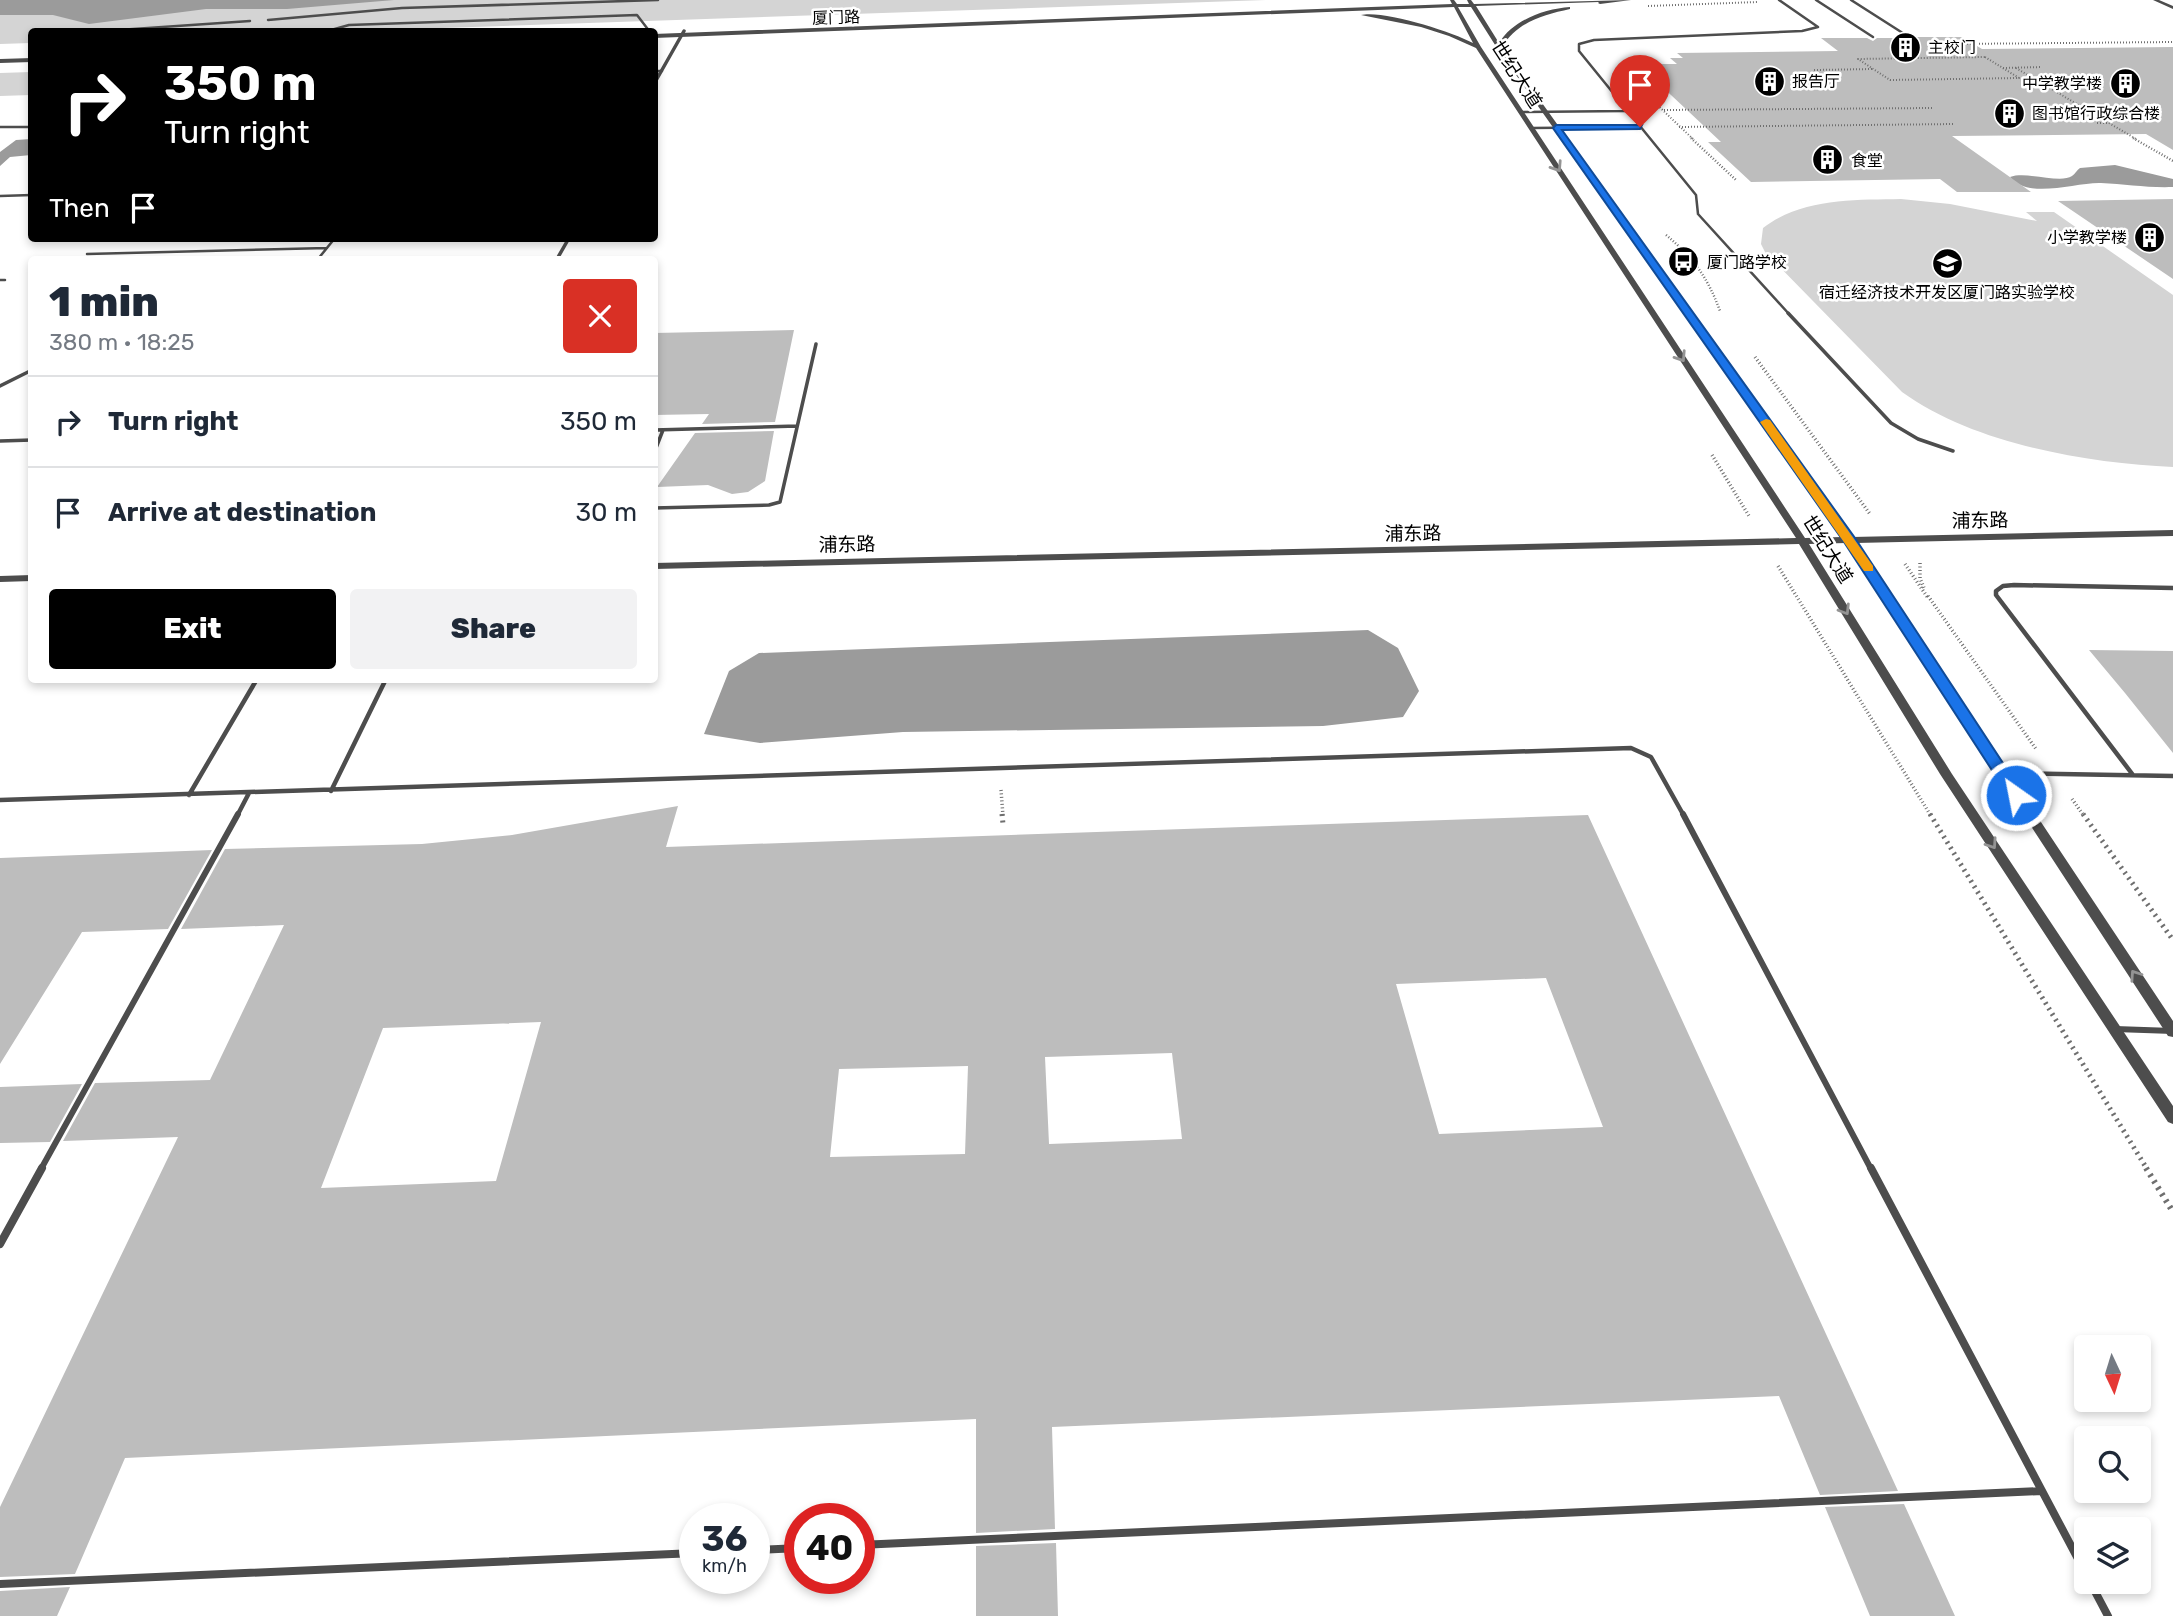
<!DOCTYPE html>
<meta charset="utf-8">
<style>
:root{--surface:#fff;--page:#f2f2f3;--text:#1f2937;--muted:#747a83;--line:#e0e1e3;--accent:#000}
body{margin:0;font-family:Rubik,"Noto Sans SC",sans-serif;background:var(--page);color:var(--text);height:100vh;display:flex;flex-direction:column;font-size:26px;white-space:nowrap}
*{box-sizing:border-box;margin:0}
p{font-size:23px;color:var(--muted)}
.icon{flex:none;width:38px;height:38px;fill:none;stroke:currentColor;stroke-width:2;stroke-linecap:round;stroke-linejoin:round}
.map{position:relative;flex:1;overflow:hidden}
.panel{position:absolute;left:28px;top:256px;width:630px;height:427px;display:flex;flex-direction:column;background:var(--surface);border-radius:7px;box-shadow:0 4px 10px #0003}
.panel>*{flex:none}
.hud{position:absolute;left:28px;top:28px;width:630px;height:214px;border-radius:7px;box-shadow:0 4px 10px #0003;background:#000;color:#fff;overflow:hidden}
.needle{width:46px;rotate:176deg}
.tools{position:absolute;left:2074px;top:1335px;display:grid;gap:14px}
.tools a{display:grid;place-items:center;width:77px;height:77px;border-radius:7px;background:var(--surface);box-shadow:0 4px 10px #0003;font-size:35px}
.speed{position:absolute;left:679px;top:1503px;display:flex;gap:14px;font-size:35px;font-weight:700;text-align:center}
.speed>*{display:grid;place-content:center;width:91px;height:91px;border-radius:50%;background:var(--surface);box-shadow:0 4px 10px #0003;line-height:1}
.speed small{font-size:18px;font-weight:400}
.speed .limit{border:10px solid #d22;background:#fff;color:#111}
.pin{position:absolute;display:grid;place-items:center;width:60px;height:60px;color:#fff;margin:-72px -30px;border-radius:50% 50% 50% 0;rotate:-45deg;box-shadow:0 0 7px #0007}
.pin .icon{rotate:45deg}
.me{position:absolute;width:77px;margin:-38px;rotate:327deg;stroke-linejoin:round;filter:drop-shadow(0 0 5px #0008)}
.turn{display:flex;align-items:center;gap:24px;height:147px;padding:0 21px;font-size:32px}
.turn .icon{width:91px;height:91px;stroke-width:2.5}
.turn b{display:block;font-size:49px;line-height:60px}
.then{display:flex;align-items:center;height:66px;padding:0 21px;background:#0003;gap:14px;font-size:26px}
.round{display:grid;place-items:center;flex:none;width:74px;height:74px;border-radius:7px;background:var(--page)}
.headline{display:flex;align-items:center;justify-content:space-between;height:119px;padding:0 21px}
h1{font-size:42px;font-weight:800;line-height:52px}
.cta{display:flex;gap:14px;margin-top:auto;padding:14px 21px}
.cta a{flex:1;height:80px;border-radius:7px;background:var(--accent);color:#fff;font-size:28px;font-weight:800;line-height:80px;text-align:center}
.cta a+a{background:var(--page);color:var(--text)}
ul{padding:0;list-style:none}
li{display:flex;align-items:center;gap:21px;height:91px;padding:0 21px;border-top:2px solid var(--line)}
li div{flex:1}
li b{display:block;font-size:26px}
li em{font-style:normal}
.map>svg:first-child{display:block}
</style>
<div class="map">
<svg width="2173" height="1616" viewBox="0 0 2173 1616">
<rect width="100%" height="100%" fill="#fff"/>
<path fill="#d4d4d4" d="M0,0H1266L352,31L32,32L31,43L0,44Z
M31,72V95L0,96V73Z
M1901,199L1950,204L2037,221L2026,212H2054L2173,295V467C2086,463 1974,444 1902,392L1765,252L1761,244L1763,228C1802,198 1854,200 1901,199Z"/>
<path fill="#9b9b9b" d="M0,0H394L287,9H206L89,24L53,15H0Z
M31,139V155L10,157L0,166V152L16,140Z
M2115,165L2173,179V187C2148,188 2125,184 2101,183C2076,182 2028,200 2010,177C2027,171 2060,184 2072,176C2075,174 2077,170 2080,168Z
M1368,630L1398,648L1419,691L1403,717L1323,726L903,732L760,743L704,734L729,671L759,653Z"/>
<path fill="#bdbdbd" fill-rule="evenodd" d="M1913,37H1962L1982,49L2173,47V150L2146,134L1952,136L2031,192H1957L1940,179L1751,182L1708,142H1721L1638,64H1677L1670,58H1683L1677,53L1838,51L1821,38H1867L1873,41L1877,38H1903L1910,41Z
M2173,199V279L2058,201Z
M794,330L775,422L702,424L709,414L654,415V333Z
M774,431L765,481L748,492L732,494L708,485L657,487L695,433Z
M2089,650L2173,651V753L2125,693Z
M678,806L666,847L1588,815L1898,1491L1820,1495L1779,1396L1052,1427L1055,1529L976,1533V1419L125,1458L75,1574L0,1577V1507L178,1137L63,1141L95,1083L210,1080L284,925L181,929L225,849L422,844L512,835ZM1546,978L1603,1127L1439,1134L1396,984ZM541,1022L496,1181L321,1188L383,1028ZM1172,1053L1182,1139L1049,1144L1045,1057ZM968,1066L965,1154L830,1157L839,1069Z
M212,850L168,929L82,932L0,1064V858Z
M82,1084L50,1142L0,1143V1087Z
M1904,1504L1955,1616H1870L1825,1507Z
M1056,1543L1058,1616H976V1546Z
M70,1587L57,1616H0V1591Z"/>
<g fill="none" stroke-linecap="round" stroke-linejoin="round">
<path stroke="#6f6f6f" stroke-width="2" stroke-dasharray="1 2" stroke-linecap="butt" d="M1648,6L1758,2
M1952,44L2173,42
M1985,57L2019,78L1890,80L1858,59Z
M2003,68L2042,67
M2016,68L2136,139
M1814,70L1873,69
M1651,99L1693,139
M2070,107H2081
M1664,110L1932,108
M2097,123H2109
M1679,127L1955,124"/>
<path stroke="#6f6f6f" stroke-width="2.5" stroke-dasharray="1 2" stroke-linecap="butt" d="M1691,138L1736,180
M2133,138L2173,161
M1666,235C1693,257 1708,278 1720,311"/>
<path stroke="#6f6f6f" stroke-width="3.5" stroke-dasharray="1 2.5" stroke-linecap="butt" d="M1755,357L1870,514
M1712,455L1749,516
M1920,563V578L1924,588
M1905,564L1928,598
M1778,566L1931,816
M1928,596L2036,749
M1001,790L1003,816
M2072,799L2084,816"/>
<path stroke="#6f6f6f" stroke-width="5" stroke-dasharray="2 4.5" stroke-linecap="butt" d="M1002,814L1003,824
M1930,814L2147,1169
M2083,814L2173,940"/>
<path stroke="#6f6f6f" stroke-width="6" stroke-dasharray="2.5 5" stroke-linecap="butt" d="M2146,1168L2173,1212"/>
<path stroke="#4d4d4d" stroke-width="2.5" d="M1779,0L1818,27L1802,31L1594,40L1579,44V51L1696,195L1698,214L1789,314
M1816,0L1873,37
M1851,0L1909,37
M324,32L349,25L637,15L650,32
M654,71H662
M1520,112L1626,111
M0,127H32
M1531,128L1640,127
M0,196L32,195
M87,254L327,248
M318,259L335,238
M0,280H5"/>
<path stroke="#4d4d4d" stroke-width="3.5" d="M1788,313L1891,423L1918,439L1953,451
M0,386L32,370
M654,430L797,426
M0,441L32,440
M654,453L663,430
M654,508L769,505L780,502L816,344"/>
<path stroke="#4d4d4d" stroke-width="4.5" d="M2005,773L2173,776
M2133,775L1996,595V591L2003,586L2014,585L2173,588
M331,791L386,679
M189,795L257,679
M0,800L1631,748L1651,757L1684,816
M237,816L249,793"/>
<path stroke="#4d4d4d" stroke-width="6" d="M1683,814L1871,1169
M2115,1029L2173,1031
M41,1169L238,814"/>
<path stroke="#4d4d4d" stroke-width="8" d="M1871,1168L2086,1574
M0,1244L42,1168
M859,1545L2042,1491
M754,1550L800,1548
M2090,1582L2108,1616
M0,1584L695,1553"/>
<path stroke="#4d4d4d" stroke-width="2.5" d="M268,20L402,8L658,0
M104,31L250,21"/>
<path stroke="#4d4d4d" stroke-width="3.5" d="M654,84L684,31
M557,259L569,238"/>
<path fill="#4d4d4d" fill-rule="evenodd" d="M1450,0H1454L1457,4H1469L1467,0H1471L1474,4L1631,0L1600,4L1598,3L1599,2L1476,6L1499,43C1513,20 1544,9 1570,7V9C1543,15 1517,22 1502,47L1852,537L2173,530V536L1856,543L2173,1021V1037L2168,1036L1846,543L1809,544L1952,774L2173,1106V1124L2168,1122L1940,774L1799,544L654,569V563L1796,538L1476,48L1449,36L1421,27L1361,15C1383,10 1450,31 1473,43L1454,7L654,38V34L1452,4ZM1458,7H1471L1497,48L1842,537L1805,538L1481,47Z
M2153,0H2159L2173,6V9Z
M32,58V62L0,63V59Z
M32,575V581L0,582V576Z"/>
</g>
<defs><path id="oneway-chevron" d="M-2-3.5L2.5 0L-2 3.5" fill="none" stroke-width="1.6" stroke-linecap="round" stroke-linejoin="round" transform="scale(1.75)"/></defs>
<g stroke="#949494">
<use href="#oneway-chevron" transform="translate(1557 167) rotate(57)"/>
<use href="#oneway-chevron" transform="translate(1681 357) rotate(57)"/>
<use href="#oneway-chevron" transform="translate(1845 610) rotate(58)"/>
<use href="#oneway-chevron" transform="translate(1992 844) rotate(56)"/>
<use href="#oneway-chevron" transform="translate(2135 975) rotate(-124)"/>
</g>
<path fill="#1a73e8" stroke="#114b97" stroke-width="2" d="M1556,125H1642L1640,129L1562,130L1855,538L2024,795L2022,798H2010L1844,542L1553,128Z"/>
<path fill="#f59e0b" d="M1766,419L1770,420L1873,566V571H1864L1760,422Z"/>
<defs>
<symbol id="building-disc" viewBox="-11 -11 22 22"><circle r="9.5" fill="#000" stroke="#fff"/><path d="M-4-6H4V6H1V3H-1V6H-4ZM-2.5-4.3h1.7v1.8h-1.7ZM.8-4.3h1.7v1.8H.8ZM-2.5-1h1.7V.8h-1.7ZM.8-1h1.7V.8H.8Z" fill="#fff"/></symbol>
<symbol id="bus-disc" viewBox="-11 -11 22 22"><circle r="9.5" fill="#000" stroke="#fff"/><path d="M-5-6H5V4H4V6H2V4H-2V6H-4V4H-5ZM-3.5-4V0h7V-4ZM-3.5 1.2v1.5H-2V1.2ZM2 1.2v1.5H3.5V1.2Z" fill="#fff"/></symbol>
<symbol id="school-disc" viewBox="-11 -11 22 22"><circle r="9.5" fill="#000" stroke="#fff"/><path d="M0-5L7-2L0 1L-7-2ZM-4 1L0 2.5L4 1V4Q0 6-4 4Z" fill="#fff"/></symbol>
</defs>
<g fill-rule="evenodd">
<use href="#building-disc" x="1888" y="30" width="35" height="35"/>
<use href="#building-disc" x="1752" y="64" width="35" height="35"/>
<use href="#building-disc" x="2108" y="66" width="35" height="35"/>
<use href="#building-disc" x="1992" y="96" width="35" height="35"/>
<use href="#building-disc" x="1810" y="142" width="35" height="35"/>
<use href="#building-disc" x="2132" y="220" width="35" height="35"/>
<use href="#bus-disc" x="1666" y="244" width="35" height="35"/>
<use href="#school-disc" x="1930" y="246" width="35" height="35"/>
</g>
<g text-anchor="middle" stroke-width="5" stroke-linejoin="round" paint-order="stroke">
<g font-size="16" fill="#000" stroke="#fff">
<text transform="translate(836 17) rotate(-2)" y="6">厦门路</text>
</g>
<g font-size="16" fill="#000" stroke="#fff" text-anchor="start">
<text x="1928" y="53">主校门</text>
<text x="1792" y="87">报告厅</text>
<text x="2102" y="89" text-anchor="end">中学教学楼</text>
<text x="2032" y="119">图书馆行政综合楼</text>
<text x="1851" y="166">食堂</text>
<text x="2127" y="243" text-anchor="end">小学教学楼</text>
<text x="1707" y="268">厦门路学校</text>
<text x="1947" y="298" text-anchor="middle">宿迁经济技术开发区厦门路实验学校</text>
</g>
<g font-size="19" fill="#000" stroke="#fff">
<text transform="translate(1517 74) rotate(57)" y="7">世纪大道</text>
<text transform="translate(1980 520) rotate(-1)" y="7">浦东路</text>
<text transform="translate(1413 533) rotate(-1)" y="7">浦东路</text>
<text transform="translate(847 544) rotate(-1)" y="7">浦东路</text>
<text transform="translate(1828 549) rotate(58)" y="7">世纪大道</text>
</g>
</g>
</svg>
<div class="tools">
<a><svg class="needle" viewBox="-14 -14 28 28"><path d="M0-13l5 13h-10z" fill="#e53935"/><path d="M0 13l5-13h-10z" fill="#747a83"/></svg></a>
<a><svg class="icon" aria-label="search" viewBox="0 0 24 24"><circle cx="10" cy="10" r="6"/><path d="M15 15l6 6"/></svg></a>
<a><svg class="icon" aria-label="layers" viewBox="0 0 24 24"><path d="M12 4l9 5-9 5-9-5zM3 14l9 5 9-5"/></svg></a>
</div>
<div class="speed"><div>36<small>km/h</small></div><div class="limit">40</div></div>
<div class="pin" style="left:1640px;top:127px;background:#d93025"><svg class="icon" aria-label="arrive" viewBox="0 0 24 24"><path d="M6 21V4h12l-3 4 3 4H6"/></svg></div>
<svg class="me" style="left:2016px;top:795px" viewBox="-20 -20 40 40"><circle r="17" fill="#1a73e8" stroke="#fff" stroke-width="3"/><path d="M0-11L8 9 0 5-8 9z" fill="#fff"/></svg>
<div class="hud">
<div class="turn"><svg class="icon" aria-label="right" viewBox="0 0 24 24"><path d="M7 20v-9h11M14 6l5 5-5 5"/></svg><div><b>350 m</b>Turn right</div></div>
<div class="then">Then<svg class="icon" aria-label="arrive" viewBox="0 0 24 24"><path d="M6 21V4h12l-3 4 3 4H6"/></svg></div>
</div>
<section class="panel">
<div class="headline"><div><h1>1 min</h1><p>380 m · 18:25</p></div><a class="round" style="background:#d93025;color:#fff"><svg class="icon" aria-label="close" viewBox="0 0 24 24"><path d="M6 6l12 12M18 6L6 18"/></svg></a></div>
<ul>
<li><svg class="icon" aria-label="right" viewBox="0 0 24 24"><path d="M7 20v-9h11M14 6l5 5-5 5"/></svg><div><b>Turn right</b></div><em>350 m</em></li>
<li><svg class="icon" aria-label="arrive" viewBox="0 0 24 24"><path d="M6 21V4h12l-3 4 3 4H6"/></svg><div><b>Arrive at destination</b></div><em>30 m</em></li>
</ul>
<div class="cta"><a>Exit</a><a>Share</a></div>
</section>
</div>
